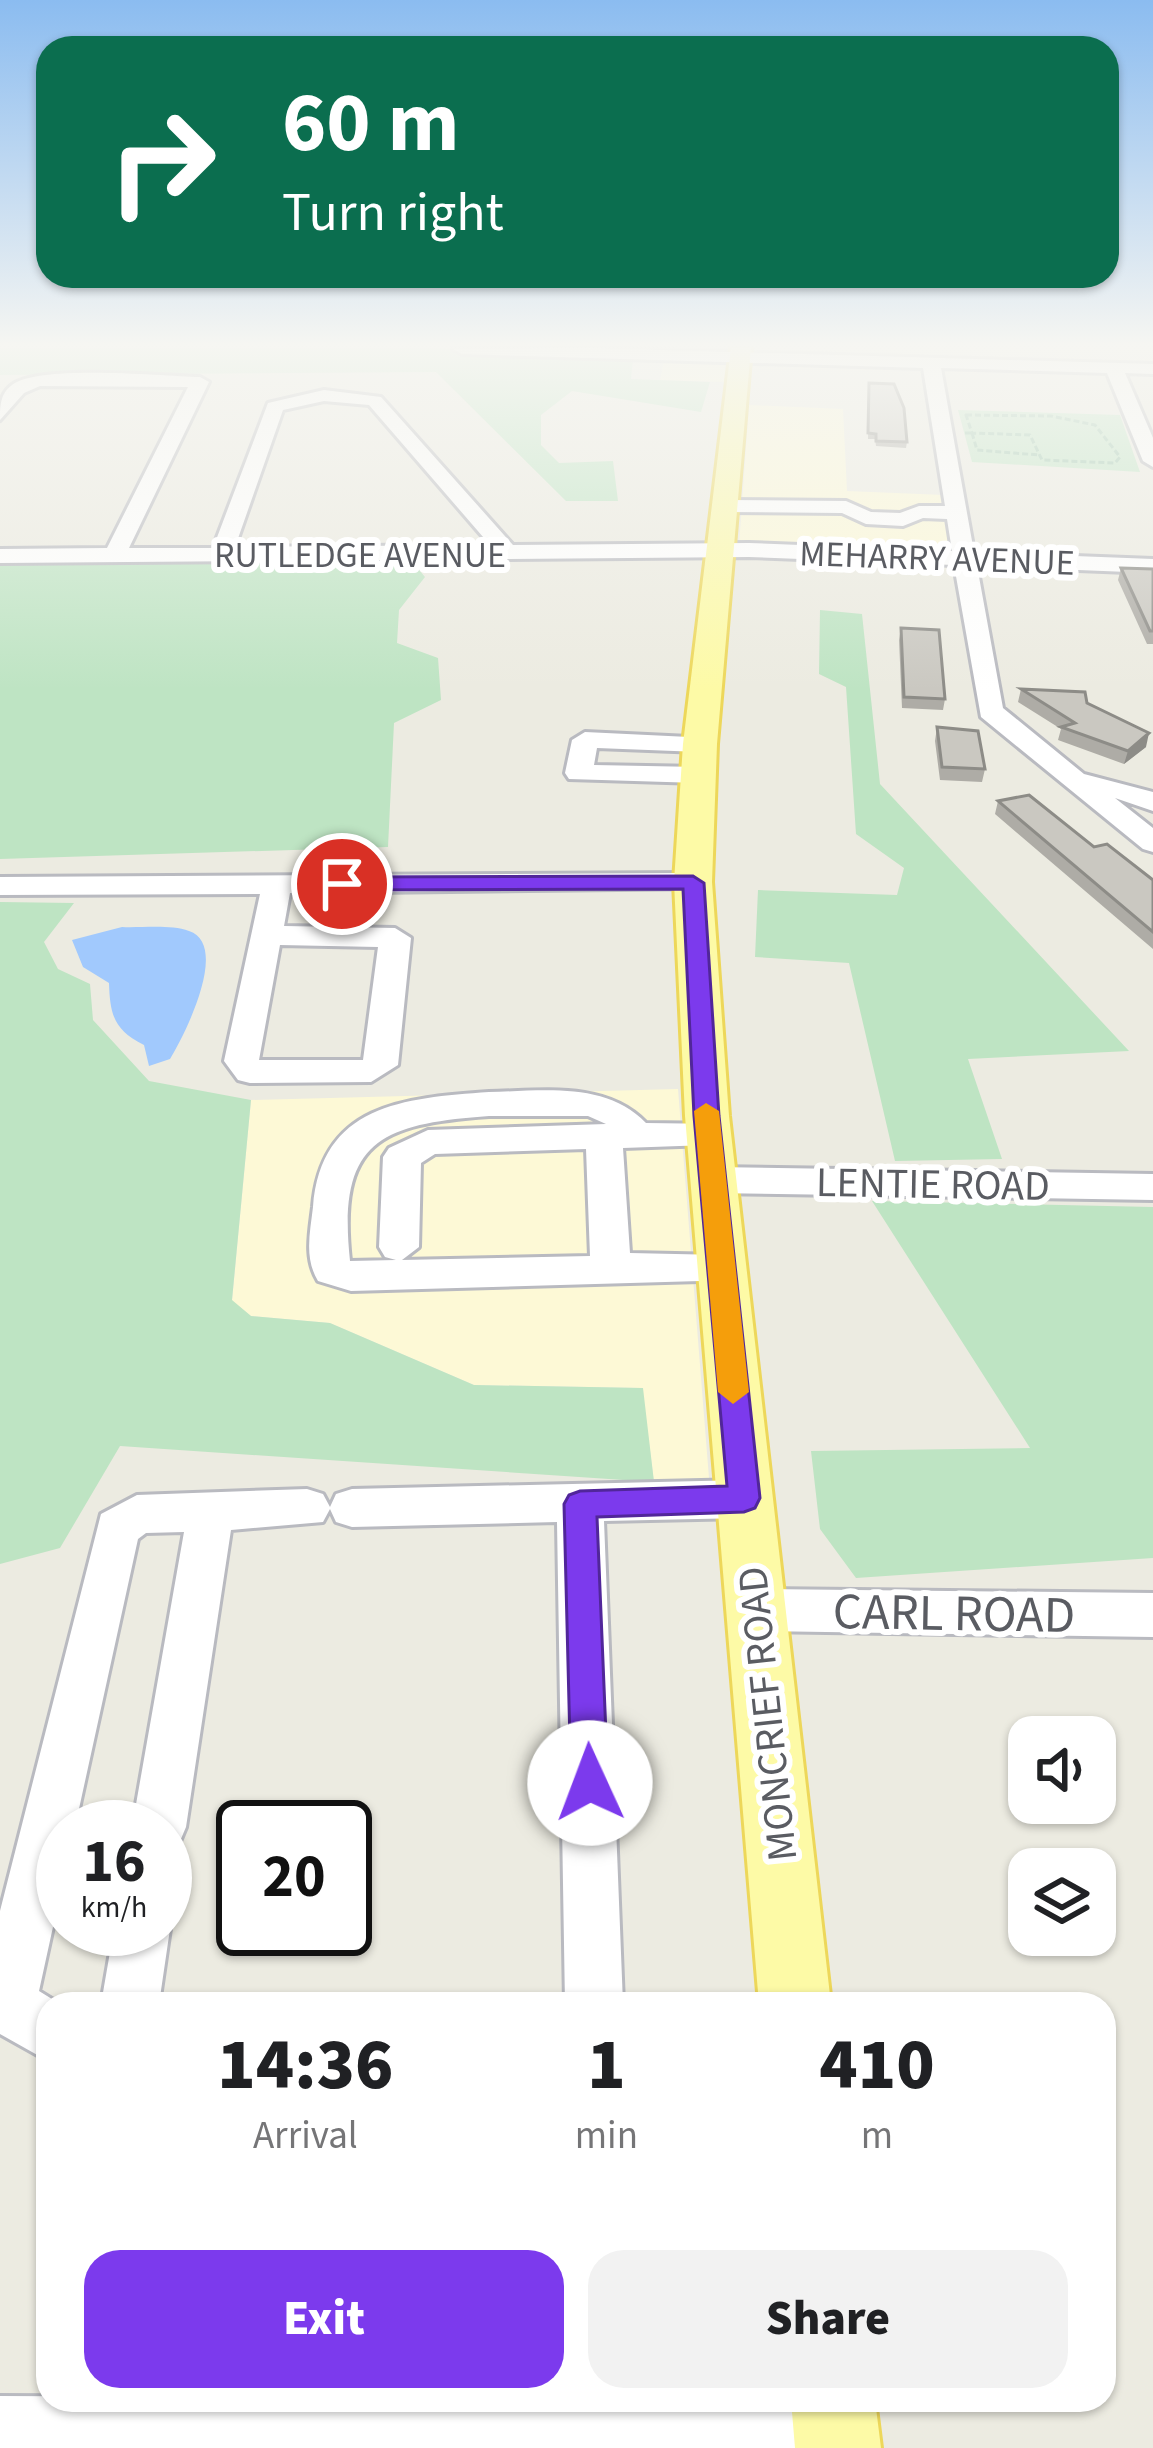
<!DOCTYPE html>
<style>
:root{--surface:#fff;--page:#f2f2f2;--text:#202124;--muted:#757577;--accent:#7c3aed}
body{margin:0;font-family:"Source Sans 3",sans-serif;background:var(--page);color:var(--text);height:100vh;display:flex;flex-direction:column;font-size:45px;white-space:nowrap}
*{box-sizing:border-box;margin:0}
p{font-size:39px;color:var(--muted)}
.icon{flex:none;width:66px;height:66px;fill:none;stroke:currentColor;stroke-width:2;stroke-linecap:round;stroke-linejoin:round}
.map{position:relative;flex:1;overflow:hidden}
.side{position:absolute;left:36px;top:1992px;width:1080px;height:420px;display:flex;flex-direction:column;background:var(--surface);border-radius:36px;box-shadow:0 3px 9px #0004}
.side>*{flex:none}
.top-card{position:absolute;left:36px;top:36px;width:1083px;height:252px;border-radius:36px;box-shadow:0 3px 9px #0004;background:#0b6e4f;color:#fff;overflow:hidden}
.tools{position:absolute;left:1008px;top:1716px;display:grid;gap:24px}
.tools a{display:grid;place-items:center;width:108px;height:108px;border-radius:24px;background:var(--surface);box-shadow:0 3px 9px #0004;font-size:60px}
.speed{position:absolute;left:36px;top:1800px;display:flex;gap:24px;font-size:60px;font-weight:700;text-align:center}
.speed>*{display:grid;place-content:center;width:156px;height:156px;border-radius:50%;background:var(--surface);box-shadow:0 3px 9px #0004;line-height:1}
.speed small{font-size:30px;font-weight:400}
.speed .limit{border:6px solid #111;border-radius:18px;background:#fff;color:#111}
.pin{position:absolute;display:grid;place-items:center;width:102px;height:102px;color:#fff;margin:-51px;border:6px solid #fff;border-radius:50%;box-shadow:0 3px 12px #0007}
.me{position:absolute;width:132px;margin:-66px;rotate:358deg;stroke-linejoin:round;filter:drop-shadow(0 0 9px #0008)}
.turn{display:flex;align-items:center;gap:42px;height:252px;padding:0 48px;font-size:54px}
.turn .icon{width:156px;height:156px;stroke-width:2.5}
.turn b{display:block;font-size:84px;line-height:102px}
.eta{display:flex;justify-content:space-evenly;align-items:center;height:204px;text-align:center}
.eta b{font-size:72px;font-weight:800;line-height:84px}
.primary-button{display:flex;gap:24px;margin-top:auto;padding:24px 48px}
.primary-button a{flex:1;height:138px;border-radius:36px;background:var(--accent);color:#fff;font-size:48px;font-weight:800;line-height:138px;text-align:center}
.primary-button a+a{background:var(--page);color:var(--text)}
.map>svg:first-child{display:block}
</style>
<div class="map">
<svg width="1153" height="2448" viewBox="0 0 1153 2448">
<rect width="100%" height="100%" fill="#ecebe1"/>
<path fill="#fdf9d6" d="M665,354L728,356L725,382L660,380Z
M749,405L843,409L847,491L944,495L954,554L739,546Z
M678,1089L709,1478L654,1482L642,1388L474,1385L330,1323L251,1316L232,1301L251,1100Z"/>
<path fill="#bee4c3" d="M0,348H426L633,357L631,379L710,382L701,412L572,391L541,415V445L559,463L613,461L618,501H566L436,372L0,375Z
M958,410L1120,415L1140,472L972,462Z
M410,559L425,577L399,610L397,643L438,658L441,700L394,723L388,847L0,859V563Z
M820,610L862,614L880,784L1129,1051L968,1059L1002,1159L895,1161L849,963L755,957L758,890L897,895L904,868L856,834L846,687L819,674Z
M0,902L74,903L44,942L58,969L90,984L93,1020L149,1081L251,1100L232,1300L251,1316L330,1323L474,1385L643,1388L654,1482L120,1446L60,1548L0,1564Z
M872,1201L1153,1207V1558L856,1578L820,1529L811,1451L1030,1448Z"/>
<path fill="#a1c9fd" d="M122,927C142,928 170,924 189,931C231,945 183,1038 170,1059L149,1066L144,1045C114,1030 110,1015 109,983L83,967L72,940Z"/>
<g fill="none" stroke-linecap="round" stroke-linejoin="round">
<defs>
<path id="minor" d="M592,348L1153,364V374L1125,373L1153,438V467L1143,461L1107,373L941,368L974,552L1153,559V573L977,566L1003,708L1084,774L1153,792V811L1115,798L1153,828V852L1143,849L981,717L954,565L749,557L0,563V549L107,548L188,387L40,386L24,393L0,420C0,406 0,394 12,385C39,364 161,376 200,377L209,382L129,548H213L268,403L324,390L381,397L513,545L749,543L952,551L947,519L923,518L903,526L866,524L842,513L725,512L715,506L725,500L846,501L871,512L900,513L919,506H945L923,368L462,354L453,349ZM324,401L369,405L490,545L235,547L283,410Z
M585,732L710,738V750L700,752L597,748L594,765L699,767L713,775L699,783L569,779L565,773L572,740Z
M693,873L704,876L708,882L704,888L290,893L284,926L395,928L411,938L398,1065L371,1082L250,1083L238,1080L224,1061L260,894L0,895V877ZM280,945L378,947L363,1060H259Z
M489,1092C543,1091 606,1081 646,1123L721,1124L726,1133L721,1142L708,1145L623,1148L630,1253L721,1255L735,1260L741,1270L735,1280L351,1291L318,1281C304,1258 310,1233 313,1207C321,1105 403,1098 489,1092ZM489,1116H588L606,1124L428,1130L389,1148L383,1157L379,1247L385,1257L396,1260L350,1261C337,1141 380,1124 489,1116ZM586,1149L590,1256L402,1260L419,1247L421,1163L435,1154Z
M712,1167L1153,1174V1200L712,1193L699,1189L693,1180L699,1171Z
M744,1480L760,1485L767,1499L760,1513L744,1518L604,1521L623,2004H565L557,1522L352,1527L336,1522L330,1509L323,1522L231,1530L186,1827L178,1846L165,1851V1827H132L184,1532L146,1533L138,1539L75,1827H63V1881L39,1991L60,2004H48V2061L0,2034V1911L101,1514L137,1495L307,1489L323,1494L330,1507L336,1494L352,1489Z
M755,1589L1153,1593V1637L755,1631L738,1625L731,1610L738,1595Z
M165,1916L170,1929L159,2004H101L114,1929H165Z
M0,2396L862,2400L869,2418L859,2442L846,2448H0Z"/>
<path id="major" d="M731,348H751L717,744L712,882L729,1116L831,2004H759L685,1116L674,882L683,744Z
M791,2400H875L881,2448H795Z"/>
</defs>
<use href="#minor" stroke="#b9bac0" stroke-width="6"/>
<use href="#major" stroke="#edd75a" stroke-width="6"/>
<path stroke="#98c4aa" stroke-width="3" stroke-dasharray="6 3" stroke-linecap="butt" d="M966,415L1051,416L1095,425L1120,457L1115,463L1042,460L1030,435L972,433Z
M965,433H972
M972,433L977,450L1039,455"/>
<use href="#minor" fill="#fff" fill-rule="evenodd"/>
<use href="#major" fill="#fdfaa6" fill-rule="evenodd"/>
</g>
<path fill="#aeaca6" d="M869,383L907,442L906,448L876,446L875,439H868Z
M1121,568L1153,569V644H1147L1118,580Z
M901,628L945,699L943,710L902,708L899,640Z
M1021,689L1087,703L1146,747L1124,764L1058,740L1061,729L1018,702Z
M937,727L985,769L982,782L940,780L935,741Z
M998,801L1094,847L1153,880V949L995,814Z"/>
<path fill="#8d8c87" d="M1149,733L1146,747L1124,764L1128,751Z"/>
<path fill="#cac8c1" stroke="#8d8c87" stroke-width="3" d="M869,383L894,384L904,408L907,442L876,441V434L868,433Z
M1121,568L1153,569V631H1150Z
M901,628L939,630L945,699L904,697Z
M1021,689L1085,692L1087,703L1149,733L1128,751L1061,727L1075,723Z
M937,727L978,731L985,769L942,767Z
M1029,795L1094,847L1107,844L1153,880V932L998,801Z"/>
<linearGradient id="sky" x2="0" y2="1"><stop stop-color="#8bbcf0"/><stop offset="0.5" stop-color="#f6f6f2"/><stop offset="1" stop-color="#f6f6f2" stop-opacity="0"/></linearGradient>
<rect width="1153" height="690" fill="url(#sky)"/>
<path fill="#7c3aed" stroke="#51269a" stroke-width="3" d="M693,876L704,883L719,1116L760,1498L755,1508L744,1512L597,1517L608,1783L603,1795L590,1800L577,1795L571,1783L564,1504L569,1495L580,1491L727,1486L694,1116L683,889L342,890L331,884L342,877Z"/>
<path fill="#f59e0b" d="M706,1103L719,1111L749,1392L733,1404L718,1392L694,1111Z"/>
<g text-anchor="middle" stroke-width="12" stroke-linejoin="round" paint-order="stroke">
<g font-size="36" fill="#5a5c62" stroke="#fff">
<text x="360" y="567">RUTLEDGE AVENUE</text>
<text transform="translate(937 557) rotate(2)" y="13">MEHARRY AVENUE</text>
</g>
<g font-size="42" fill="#5a5c62" stroke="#fff">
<text transform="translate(933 1183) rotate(1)" y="15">LENTIE ROAD</text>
<text transform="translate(766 1714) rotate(-96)" y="15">MONCRIEF ROAD</text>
</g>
<g font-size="51" fill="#5a5c62" stroke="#fff">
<text transform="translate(954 1612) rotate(1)" y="18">CARL ROAD</text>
</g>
</g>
</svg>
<div class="tools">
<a><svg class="icon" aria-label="sound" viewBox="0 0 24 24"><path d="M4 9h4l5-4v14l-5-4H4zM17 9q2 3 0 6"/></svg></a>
<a><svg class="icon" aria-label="layers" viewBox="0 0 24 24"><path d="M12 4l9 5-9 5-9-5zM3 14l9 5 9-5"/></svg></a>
</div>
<div class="speed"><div>16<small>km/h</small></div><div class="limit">20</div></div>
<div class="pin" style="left:342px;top:884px;background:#d93025"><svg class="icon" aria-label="arrive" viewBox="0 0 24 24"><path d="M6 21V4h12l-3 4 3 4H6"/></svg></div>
<svg class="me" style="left:590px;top:1783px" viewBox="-20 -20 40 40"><circle r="19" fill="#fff"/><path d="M0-13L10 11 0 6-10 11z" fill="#7c3aed"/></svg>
<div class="top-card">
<div class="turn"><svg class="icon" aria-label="right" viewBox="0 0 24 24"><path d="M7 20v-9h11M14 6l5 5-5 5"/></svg><div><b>60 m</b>Turn right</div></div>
</div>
<section class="side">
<div class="eta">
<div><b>14:36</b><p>Arrival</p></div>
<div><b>1</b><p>min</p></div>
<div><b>410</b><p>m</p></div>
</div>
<div class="primary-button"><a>Exit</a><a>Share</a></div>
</section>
</div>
